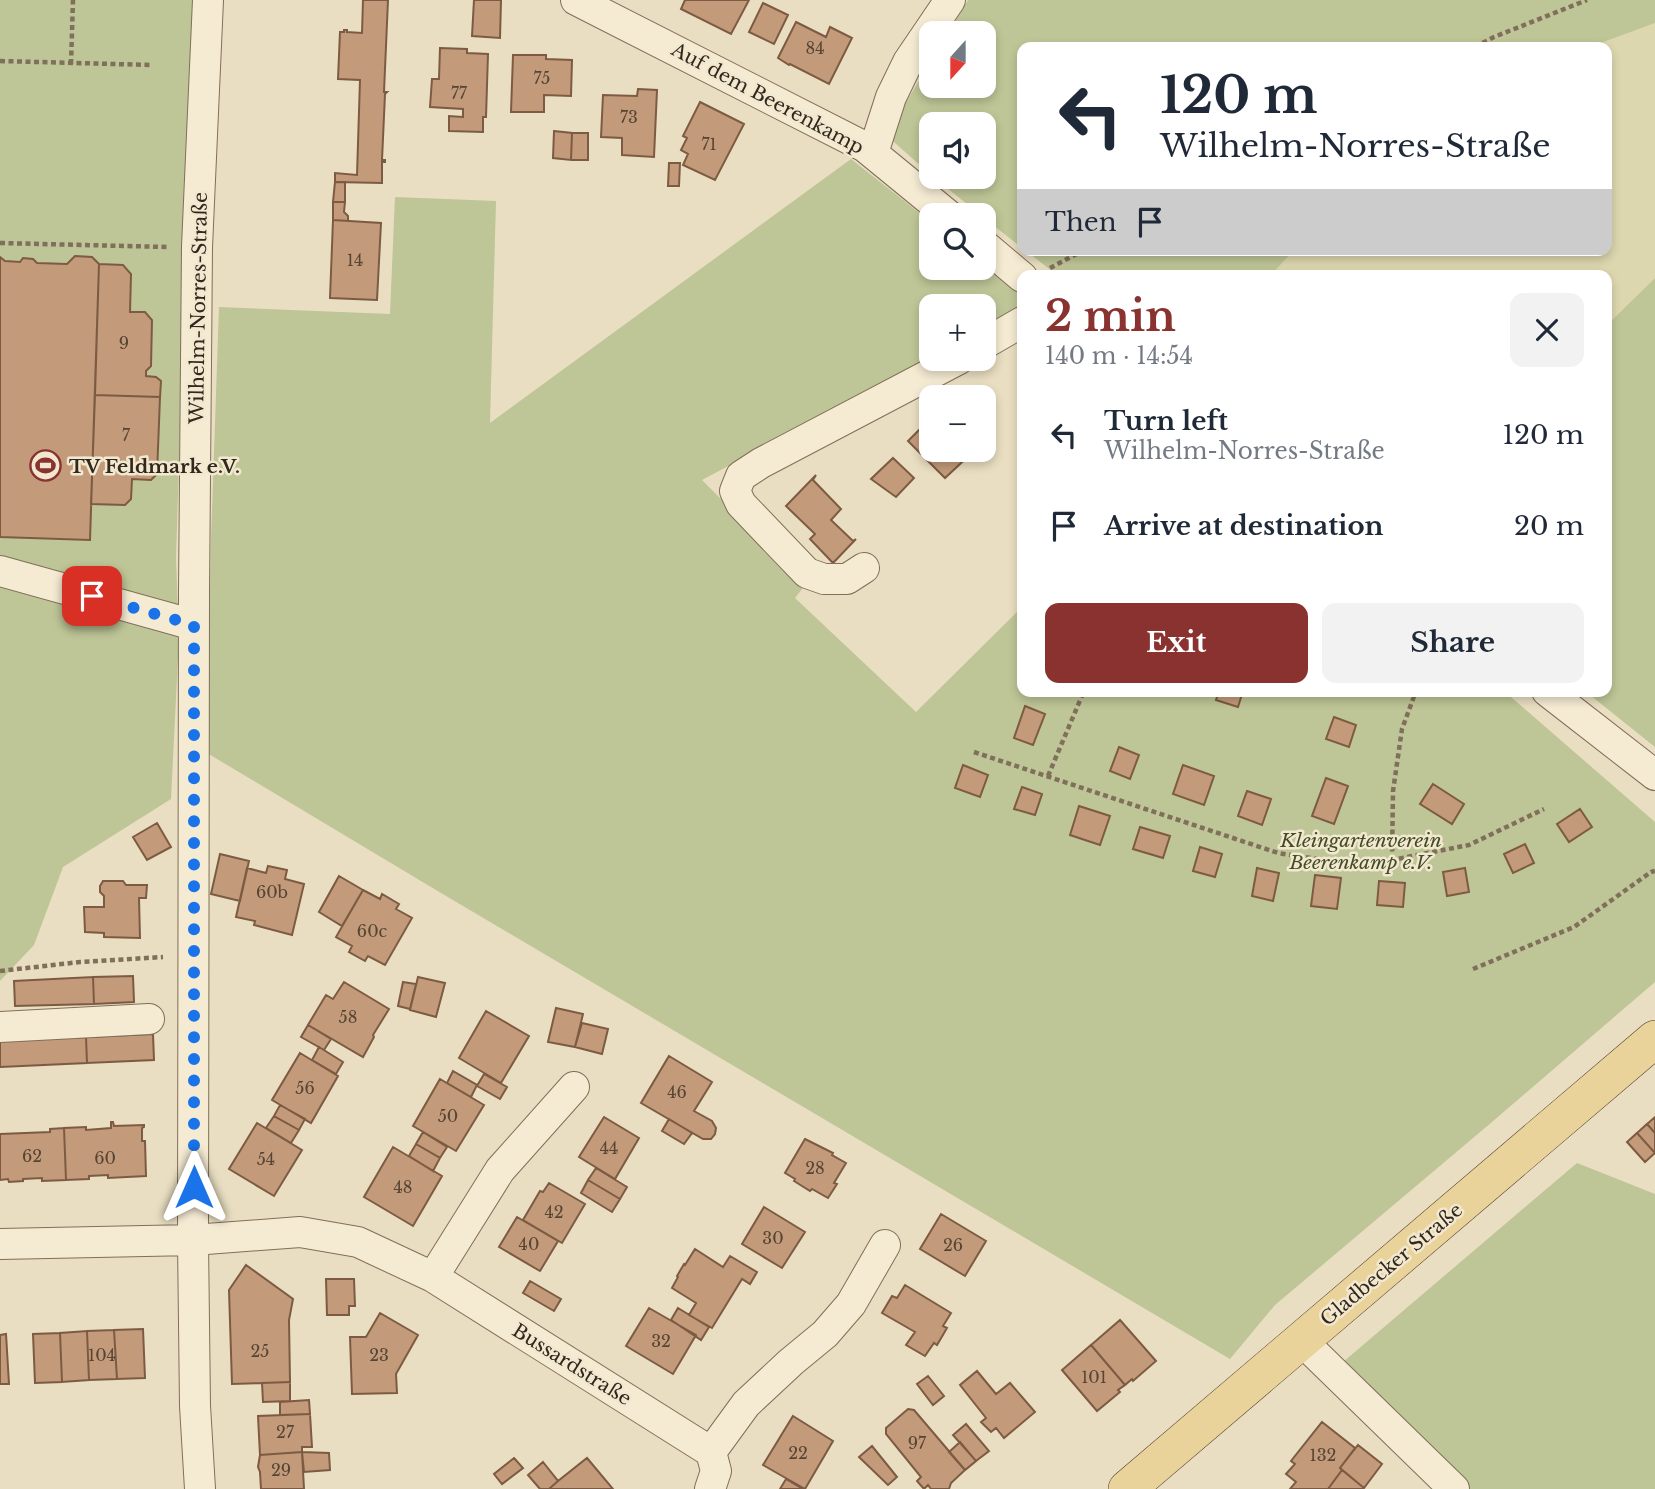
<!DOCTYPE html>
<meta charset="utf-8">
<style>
:root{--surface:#fff;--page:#f2f2f3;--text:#1f2937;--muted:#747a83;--accent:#893230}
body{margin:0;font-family:"Libre Baskerville",serif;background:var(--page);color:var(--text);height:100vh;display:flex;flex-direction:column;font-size:26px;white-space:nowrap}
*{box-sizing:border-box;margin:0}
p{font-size:23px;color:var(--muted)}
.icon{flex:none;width:38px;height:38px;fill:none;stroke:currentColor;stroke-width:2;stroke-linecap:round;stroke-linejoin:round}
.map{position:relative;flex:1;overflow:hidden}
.sheet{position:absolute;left:1017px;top:270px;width:595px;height:427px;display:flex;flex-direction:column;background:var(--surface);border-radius:14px;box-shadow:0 4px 10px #0003}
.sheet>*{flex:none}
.hud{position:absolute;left:1017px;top:42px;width:595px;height:214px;border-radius:14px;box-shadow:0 4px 10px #0003;background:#fff;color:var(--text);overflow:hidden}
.needle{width:46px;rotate:201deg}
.buttons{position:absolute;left:919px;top:21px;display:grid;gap:14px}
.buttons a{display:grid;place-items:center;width:77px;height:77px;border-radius:14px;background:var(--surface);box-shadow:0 4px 10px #0003;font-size:35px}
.pin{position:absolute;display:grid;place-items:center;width:60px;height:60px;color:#fff;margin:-30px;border-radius:14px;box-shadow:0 4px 10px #0006}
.me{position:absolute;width:77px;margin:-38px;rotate:0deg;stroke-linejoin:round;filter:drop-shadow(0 0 5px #0008)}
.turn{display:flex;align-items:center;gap:24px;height:147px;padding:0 28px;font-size:32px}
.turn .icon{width:91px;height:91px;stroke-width:2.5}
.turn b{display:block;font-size:49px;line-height:60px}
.then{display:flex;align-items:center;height:66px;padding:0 28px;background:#0003;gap:14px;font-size:26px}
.round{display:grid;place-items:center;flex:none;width:74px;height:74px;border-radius:14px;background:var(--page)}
.headline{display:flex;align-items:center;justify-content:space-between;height:119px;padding:0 28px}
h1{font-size:42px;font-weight:800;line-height:52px;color:var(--accent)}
.action{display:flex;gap:14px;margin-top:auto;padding:14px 28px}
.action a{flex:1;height:80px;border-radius:14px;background:var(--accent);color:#fff;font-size:28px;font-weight:800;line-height:80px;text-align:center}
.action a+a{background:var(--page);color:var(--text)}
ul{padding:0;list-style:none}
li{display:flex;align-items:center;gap:21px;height:91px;padding:0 28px}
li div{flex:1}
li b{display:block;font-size:26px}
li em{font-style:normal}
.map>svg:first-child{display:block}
</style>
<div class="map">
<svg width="1655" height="1489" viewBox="0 0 1655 1489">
<rect width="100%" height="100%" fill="#e9dec1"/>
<path fill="#ddd7af" d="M1655,23V278L1607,325L1606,275H1271L1294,250H1606V47H1590Z"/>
<path fill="#bec596" d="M0,0H198L183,329L176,559L179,638L171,799L63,867L34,945L0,981Z
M968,0H1655V23L1590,47H1022V248L984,218V215H981L933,177H984V124H931V175L886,135L931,61V86H984V33H948Z
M851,159L931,222V268H984V263L1022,293V310L984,331V306H931V358L702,480L806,584L795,598L916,712L1022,607V691H1504L1655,822V982L1492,1122L1275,1305L1230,1359L436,890L207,753L211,540L219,307L390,314L395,197L496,201L490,423Z
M1025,250H1294L1271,275H1057Z
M1655,278V747L1585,691H1606L1607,325Z
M1577,1163L1655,1194V1489H1469L1343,1362Z"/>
<path fill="#c39b7a" stroke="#7d5b42" stroke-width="2" d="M363,0H388L384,92H387L385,94L382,160H385V162H382V183L335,182V173L357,175L360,80L338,79L340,32H344V30H347V32L362,33Z
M474,0H501L500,38L472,36Z
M685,0H749L731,34L681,9Z
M763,3L788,15L774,44L749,32Z
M796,22L826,37L830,27L852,38L829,84L790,64L789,65L778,58Z
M440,48L467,49V53L488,54L486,117H483V132L449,131V116L463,117V109L430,107L432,79H439Z
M513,55H546V59L572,60L571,96L544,95V112H511Z
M638,89L657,90L654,157L622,155V138L601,137L603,95L637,96Z
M700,102L744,124L715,180L683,165L688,154L681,150L687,138L683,136Z
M554,131L572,133L571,160L553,158Z
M572,133H588V160H571Z
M669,163H680L679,186H668Z
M335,182H345V202H333Z
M333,202H345L344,212L348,216V221L333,220Z
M333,220L381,223L377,300L330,298Z
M75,256L92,257L99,264L90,540L0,537V257L5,261L20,262L23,258L33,259L37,263L67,264Z
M99,264L123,265L131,274L130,312H145L152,320L151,366L146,371V376L156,377L161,381L160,397L95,395Z
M95,395L160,397L157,474L151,480L132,479L131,499L125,505L91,504Z
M931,418V450H975L945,478L908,441Z
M893,458L914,478L896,497L871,479Z
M816,475L813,480L841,509L831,520L853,541L856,539L833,563L810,539L815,534L786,506Z
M1219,691H1243L1238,707L1216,700Z
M1025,706L1045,714L1033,745L1014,738Z
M1334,717L1356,725L1349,747L1326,739Z
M1119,747L1139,755L1130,779L1110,771Z
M963,765L988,775L980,797L955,788Z
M1183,765L1214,776L1204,805L1173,794Z
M1326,778L1348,786L1334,824L1312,816Z
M1433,784L1464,804L1452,824L1420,804Z
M1022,787L1042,794L1035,815L1014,809Z
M1247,791L1271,799L1262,825L1238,816Z
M1079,806L1110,816L1100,845L1070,835Z
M1580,809L1592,827L1569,842L1557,824Z
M157,823L171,847L147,860L133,837Z
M1140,827L1170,836L1163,858L1133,849Z
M1525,844L1534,863L1513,873L1504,854Z
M1200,847L1222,854L1215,877L1193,871Z
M220,854L249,861L240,901L211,894Z
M268,866L287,870L285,879L304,884L292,935L254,925L255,921L236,917L247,868L266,873Z
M1257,868L1279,873L1273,901L1252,896Z
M1465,868L1469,892L1447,896L1443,872Z
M1315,875L1341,878L1337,909L1311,906Z
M339,876L363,890L342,926L319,912Z
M103,881H123L126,885H147L146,898H139L140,938L104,937V933L85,932L84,907H104V896L100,892V886Z
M1379,881L1405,883L1403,907L1377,905Z
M363,890L380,899L382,894L399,904L396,909L412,918L385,965L368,956L365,961L349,952L352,946L336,937Z
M133,976L134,1002L94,1004L93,977Z
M93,977L94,1004L15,1006L14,981Z
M418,977L445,983L436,1017L410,1010Z
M344,982L389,1009L373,1035L374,1037L363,1057L308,1025L326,995L333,999Z
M403,982L416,984L410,1009L398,1006Z
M556,1008L583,1014L575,1047L548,1042Z
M486,1011L529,1036L501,1083L459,1058Z
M582,1023L608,1029L602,1054L575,1047Z
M308,1025L331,1039L324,1050L301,1037Z
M153,1034L154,1060L87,1063L86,1037Z
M86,1037L87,1063L0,1067V1041Z
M319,1047L343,1062L336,1074L312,1060Z
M300,1053L338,1076L311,1123L272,1100Z
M669,1056L712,1082L694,1111L712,1121L716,1128L715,1134L711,1139H703L641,1103Z
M453,1071L477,1085L471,1097L447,1083Z
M484,1074L507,1087L500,1099L477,1086Z
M440,1079L484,1105L456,1151L413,1126Z
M280,1105L305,1119L299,1130L274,1116Z
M274,1116L299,1130L291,1143L266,1128Z
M604,1117L639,1138L615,1179L579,1157Z
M1655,1117V1133L1647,1124Z
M669,1119L692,1133L684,1144L662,1131Z
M111,1122H113L114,1126L144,1125V1127L142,1128V1141H145L146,1176L108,1178V1175L89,1176V1179L66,1180L64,1128L86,1127V1130L111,1128Z
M257,1123L302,1150L274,1196L229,1169Z
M1647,1124L1655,1133V1153L1637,1133Z
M64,1128L66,1180L42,1181V1178L23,1179V1181L9,1182L8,1179L0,1180V1134L50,1132V1129Z
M423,1132L447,1147L440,1158L416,1144Z
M1637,1133L1655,1153L1645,1162L1627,1142Z
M805,1139L833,1153L832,1155L846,1163L834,1183L837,1184L828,1198L812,1189L810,1191L794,1181L795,1179L785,1173Z
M416,1144L440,1158L433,1171L409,1156Z
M393,1147L442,1176L413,1226L364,1197Z
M596,1168L627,1187L620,1199L588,1180Z
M588,1180L620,1199L612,1212L581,1193Z
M549,1183L585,1204L562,1243L523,1220L540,1191L543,1192Z
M764,1207L805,1232L782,1268L742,1244Z
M941,1214L986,1241L965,1276L920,1249Z
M517,1217L558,1241L540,1271L499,1247Z
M695,1249L723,1267L730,1256L757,1272L750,1284L742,1279L712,1328L689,1315L696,1303L672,1288L678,1277L677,1276L684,1264L685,1265Z
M246,1265L293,1299L289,1320L290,1382L232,1384L229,1290Z
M326,1279H354L355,1306H349V1315H327Z
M530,1281L561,1299L554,1311L523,1293Z
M905,1285L951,1313L943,1326L947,1328L937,1345L934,1343L925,1356L906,1345L915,1332L882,1313L892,1296L897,1298Z
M649,1308L696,1335L673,1374L626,1346Z
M678,1308L709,1327L701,1340L671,1320Z
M380,1313L418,1335L396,1374L397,1393L352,1394L350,1337H366Z
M1120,1320L1156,1361L1133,1381L1132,1379L1125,1385L1091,1345Z
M143,1329L145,1378L117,1379L114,1330Z
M114,1330L117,1379L89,1380L87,1331Z
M87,1331L89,1380L62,1382L60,1333Z
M60,1333L62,1382L35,1383L33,1334Z
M6,1334L9,1384H0V1335Z
M1091,1345L1125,1385L1118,1390L1120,1392L1097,1411L1062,1370Z
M977,1371L996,1394L1010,1383L1035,1412L1004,1438L996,1428L991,1432L981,1422L986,1418L960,1385Z
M928,1376L944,1396L933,1405L917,1384Z
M290,1382V1401L263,1402L262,1383Z
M309,1400L310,1414L280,1415V1402Z
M908,1409L914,1410L965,1470L951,1483L949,1489H931L928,1485L924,1489L917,1481L921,1477L886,1434V1428Z
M310,1414L312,1447H302V1452L260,1455L258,1416Z
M793,1416L833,1441L805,1489L763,1465Z
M1322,1422L1355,1448L1340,1468L1342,1470L1328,1489H1290L1296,1482L1286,1474L1295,1464L1291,1461Z
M966,1424L989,1451L976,1461L953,1435Z
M960,1442L976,1461L965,1470L949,1452Z
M1358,1445L1382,1464L1364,1488L1340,1468Z
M872,1446L897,1477L888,1485L859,1457Z
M302,1452L304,1489H261L260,1472L258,1467L260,1455Z
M302,1452L329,1453L330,1470L304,1472Z
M514,1458L523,1468L502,1484L494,1474Z
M587,1458L613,1489H549L558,1481Z
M543,1462L558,1481L549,1489H540L528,1475Z
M1342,1470L1364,1488L1363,1489H1328Z
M786,1479L803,1489H780Z"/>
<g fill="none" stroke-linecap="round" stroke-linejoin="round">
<defs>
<path id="minor" d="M576,0L865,147L948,215
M873,153L891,97L908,62L950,0
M984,245L1022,277
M984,344L1022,322
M864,568L847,579H824L807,573L741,504L735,491L741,476L761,463L959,359
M0,571L194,625
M1547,691L1655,775
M0,1027L149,1019
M0,1244L193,1240L300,1232L358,1242L433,1277L711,1452L716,1471L710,1489
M433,1277L500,1170L574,1087
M1302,1341L1454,1489
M711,1452L746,1404L791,1362L825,1334L851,1304L885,1245
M200,1489L195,1406L193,1240L194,592L197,247L208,0"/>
<path id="major" d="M1127,1489L1655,1039"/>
</defs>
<use href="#minor" stroke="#806f5a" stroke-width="32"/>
<use href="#major" stroke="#4e3e2e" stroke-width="38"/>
<path stroke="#806f5a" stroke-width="4.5" stroke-dasharray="5 3.5" stroke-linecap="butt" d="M1475,47L1494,37L1587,0
M0,61L152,65
M71,64L73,0
M0,243L168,247
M1050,268L1084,250
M974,752L1278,853L1330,861L1392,860L1469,845L1544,809
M1048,776L1084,691
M1392,860L1393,791L1402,729L1416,691
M1473,969L1574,927L1651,872L1655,871
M0,971L80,962L163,957"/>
<use href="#minor" stroke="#f5ebd3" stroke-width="30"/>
<use href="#major" stroke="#e9d39b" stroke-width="37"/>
</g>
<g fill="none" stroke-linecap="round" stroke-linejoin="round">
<path stroke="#1a73e8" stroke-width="12" stroke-dasharray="0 21.6" d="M92,596L194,625V1187"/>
</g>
<defs>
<symbol id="stadium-ring" viewBox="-11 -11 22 22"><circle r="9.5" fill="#f1e8cf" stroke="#893230" stroke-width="1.5"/><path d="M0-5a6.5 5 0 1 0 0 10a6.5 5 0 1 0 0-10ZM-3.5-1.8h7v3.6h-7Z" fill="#893230"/></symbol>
</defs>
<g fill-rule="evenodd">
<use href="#stadium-ring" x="28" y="448" width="35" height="35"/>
</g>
<g text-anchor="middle" stroke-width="5" stroke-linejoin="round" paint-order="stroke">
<g font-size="16" fill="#564434">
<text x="815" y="54">84</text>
<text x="542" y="84">75</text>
<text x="459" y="99">77</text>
<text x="629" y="123">73</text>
<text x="709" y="150">71</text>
<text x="355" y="266">14</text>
<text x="124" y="349">9</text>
<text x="126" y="441">7</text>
<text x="272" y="898">60b</text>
<text x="372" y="937">60c</text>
<text x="348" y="1023">58</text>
<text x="305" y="1094">56</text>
<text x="677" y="1098">46</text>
<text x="448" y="1122">50</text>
<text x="609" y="1154">44</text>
<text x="32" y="1162">62</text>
<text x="105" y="1164">60</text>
<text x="266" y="1165">54</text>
<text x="815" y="1174">28</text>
<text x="403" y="1193">48</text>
<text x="554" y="1218">42</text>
<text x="773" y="1244">30</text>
<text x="529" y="1250">40</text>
<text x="953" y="1251">26</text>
<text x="661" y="1347">32</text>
<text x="260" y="1357">25</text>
<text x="102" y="1361">104</text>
<text x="379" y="1361">23</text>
<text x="1094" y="1383">101</text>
<text x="285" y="1438">27</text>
<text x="917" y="1449">97</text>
<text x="798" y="1459">22</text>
<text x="1323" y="1461">132</text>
<text x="281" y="1476">29</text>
</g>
<g font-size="19" fill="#31271d" stroke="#f1e8cf">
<text transform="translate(768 98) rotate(28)" y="7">Auf dem Beerenkamp</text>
<text transform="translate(198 308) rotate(-89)" y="7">Wilhelm-Norres-Straße</text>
<text transform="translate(1391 1264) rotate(-40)" y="7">Gladbecker Straße</text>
<text transform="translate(572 1364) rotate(32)" y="7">Bussardstraße</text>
</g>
<g font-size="19" font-weight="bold" fill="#31271d" stroke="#f1e8cf" text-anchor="start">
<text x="69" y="473">TV Feldmark e.V.</text>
</g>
<g font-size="19" font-style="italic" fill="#414c26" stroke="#f1e8cf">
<text x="1361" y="847">Kleingartenverein<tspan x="1361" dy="22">Beerenkamp e.V.</tspan></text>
</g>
</g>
</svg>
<div class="buttons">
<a><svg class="needle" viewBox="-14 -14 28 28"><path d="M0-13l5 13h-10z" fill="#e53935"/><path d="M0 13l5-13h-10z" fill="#747a83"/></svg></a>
<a><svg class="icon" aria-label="sound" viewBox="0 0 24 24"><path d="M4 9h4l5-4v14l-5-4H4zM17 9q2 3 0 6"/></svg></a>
<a><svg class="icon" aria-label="search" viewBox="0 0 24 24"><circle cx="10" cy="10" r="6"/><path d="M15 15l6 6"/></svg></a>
<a>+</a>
<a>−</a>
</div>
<div class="pin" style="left:92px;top:596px;background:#d93025"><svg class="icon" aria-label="arrive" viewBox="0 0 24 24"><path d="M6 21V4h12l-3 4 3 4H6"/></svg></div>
<svg class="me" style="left:194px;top:1187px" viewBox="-20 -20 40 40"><path d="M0-17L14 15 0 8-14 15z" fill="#1a73e8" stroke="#fff" stroke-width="4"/></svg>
<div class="hud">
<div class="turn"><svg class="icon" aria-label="left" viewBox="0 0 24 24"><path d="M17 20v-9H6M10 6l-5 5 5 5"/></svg><div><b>120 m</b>Wilhelm-Norres-Straße</div></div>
<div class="then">Then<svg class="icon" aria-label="arrive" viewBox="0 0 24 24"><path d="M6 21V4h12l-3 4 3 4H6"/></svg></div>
</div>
<section class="sheet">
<div class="headline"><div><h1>2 min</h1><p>140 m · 14:54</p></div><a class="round"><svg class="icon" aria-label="close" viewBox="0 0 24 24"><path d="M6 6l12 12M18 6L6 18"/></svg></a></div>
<ul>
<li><svg class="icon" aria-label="left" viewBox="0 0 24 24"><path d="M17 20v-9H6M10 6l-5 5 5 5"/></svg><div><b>Turn left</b><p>Wilhelm-Norres-Straße</p></div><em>120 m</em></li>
<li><svg class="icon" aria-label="arrive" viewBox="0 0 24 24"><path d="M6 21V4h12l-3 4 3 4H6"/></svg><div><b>Arrive at destination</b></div><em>20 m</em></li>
</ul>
<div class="action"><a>Exit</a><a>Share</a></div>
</section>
</div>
